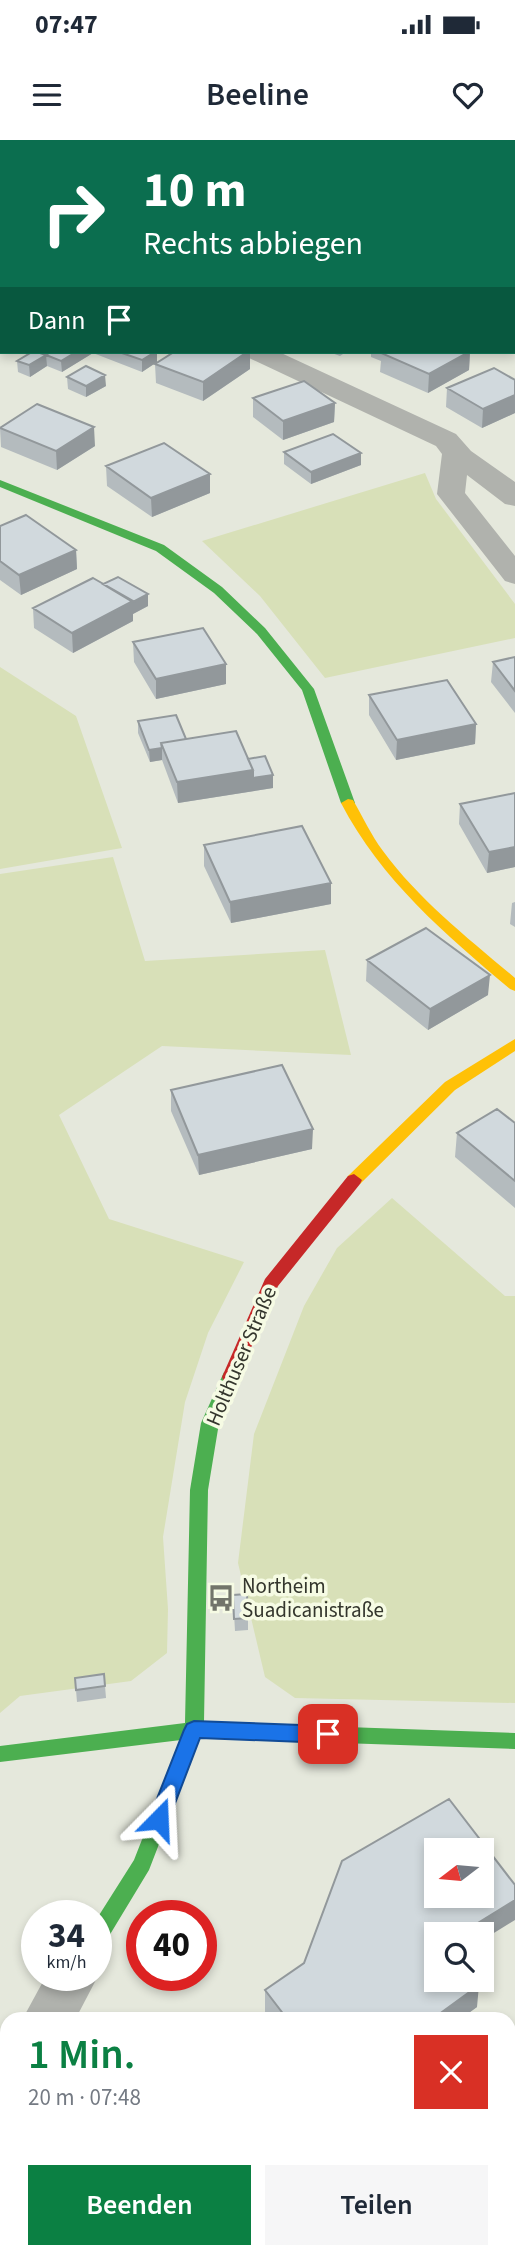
<!DOCTYPE html>
<html lang="de">
<meta charset="utf-8">
<style>
:root{--surface:#fff;--page:#f6f6f7;--text:#1f2937;--muted:#747a83;--accent:#0b8043}
body{margin:0;font-family:"Source Sans 3",sans-serif;background:var(--page);color:var(--text);height:100vh;display:flex;flex-direction:column;font-size:26px;white-space:nowrap}
*{box-sizing:border-box;margin:0}
p{font-size:23px;color:var(--muted)}
.icon{flex:none;width:38px;height:38px;fill:none;stroke:currentColor;stroke-width:2;stroke-linecap:round;stroke-linejoin:round}
.map{position:relative;flex:1;overflow:hidden}
.drawer{position:absolute;left:0px;top:1872px;width:516px;height:247px;display:flex;flex-direction:column;background:var(--surface);border-radius:21px 21px 0 0;box-shadow:0 4px 10px #0003}
.drawer>*{flex:none}
.guide{position:absolute;left:0px;top:0px;width:516px;height:214px;box-shadow:0 4px 10px #0003;background:#0b6e4f;color:#fff;overflow:hidden}
.needle{width:46px;rotate:254deg}
.fabs{position:absolute;left:424px;top:1698px;display:grid;gap:14px}
.fabs a{display:grid;place-items:center;width:70px;height:70px;border-radius:0px;background:var(--surface);box-shadow:0 4px 10px #0003;font-size:35px}
.speed{position:absolute;left:21px;top:1760px;display:flex;gap:14px;font-size:35px;font-weight:700;text-align:center}
.speed>*{display:grid;place-content:center;width:91px;height:91px;border-radius:50%;background:var(--surface);box-shadow:0 4px 10px #0003;line-height:1}
.speed small{font-size:18px;font-weight:400}
.speed .limit{border:10px solid #d22;background:#fff;color:#111}
.pin{position:absolute;display:grid;place-items:center;width:60px;height:60px;color:#fff;margin:-30px;border-radius:14px;box-shadow:0 4px 10px #0006}
.me{position:absolute;width:77px;margin:-38px;rotate:21deg;stroke-linejoin:round;filter:drop-shadow(0 0 5px #0008)}
.turn{display:flex;align-items:center;gap:24px;height:147px;padding:0 28px;font-size:32px}
.turn .icon{width:91px;height:91px;stroke-width:2.5}
.turn b{display:block;font-size:49px;line-height:60px}
.then{display:flex;align-items:center;height:66px;padding:0 28px;background:#0003;gap:14px;font-size:26px}
.round{display:grid;place-items:center;flex:none;width:74px;height:74px;border-radius:0px;background:var(--page)}
.overview{display:flex;align-items:center;justify-content:space-between;height:119px;padding:0 28px}
h1{font-size:42px;font-weight:600;line-height:52px;color:var(--accent)}
.cta{display:flex;gap:14px;margin-top:auto;padding:14px 28px}
.cta a{flex:1;height:80px;border-radius:0px;background:var(--accent);color:#fff;font-size:28px;font-weight:600;line-height:80px;text-align:center}
.cta a+a{background:var(--page);color:var(--text)}
.status{display:flex;justify-content:space-between;align-items:center;height:49px;padding:0 35px;background:var(--surface);direction:ltr}
.status svg{height:19px;fill:currentColor}
header{display:flex;justify-content:space-between;align-items:center;height:91px;padding:0 28px;background:var(--surface);font-size:32px;font-weight:600}
.map>svg:first-child{display:block}
</style>
<div class="status"><b>07:47</b><svg viewBox="0 0 49 12"><path d="M0 12V9h3v3zM5 12V6h3v6zM10 12V3h3v9zM15 12V0h3v12zM26 1h20v11H26zM47 4h2v5h-2z"/></svg></div>
<header><svg class="icon" aria-label="menu" viewBox="0 0 24 24"><path d="M4 6h16M4 12h16M4 18h16"/></svg>Beeline<svg class="icon" aria-label="heart" viewBox="0 0 24 24"><path d="M12 20l-8-8c-3-5 5-10 8-4 3-6 11-1 8 4z"/></svg></header>
<div class="map">
<svg width="515" height="2119" viewBox="0 0 515 2119">
<rect width="100%" height="100%" fill="#e5e8dc"/>
<path fill="#d8e0b8" d="M425,333L436,359L515,464V498L325,538L260,456L202,401Z
M0,527L76,576L122,708L0,729Z
M113,717L145,821L325,810L351,915L162,906L59,975L109,1079L244,1122L208,1193L185,1262L163,1397L168,1469L167,1513L131,1541L20,1556L0,1573V734Z
M392,1058L505,1156H515V1563L295,1558L265,1537L238,1423L254,1294L304,1166L337,1108Z"/>
<g fill="none" stroke-linecap="round" stroke-linejoin="round">
<path fill="#b0b2ad" fill-rule="evenodd" d="M80,0H105L79,2Z
M124,0H153L154,2H126Z
M0,24H2V38H0Z
M514,92H515V106H514Z
M245,212H279L456,294L471,311L515,342V366L505,364L467,335L465,353L515,416V444L505,441L437,354L442,314L436,306L249,218Z
M96,1832L98,1836L75,1880H22L46,1836H96Z
M7,2025V2112H20L9,2119H0V2028Z"/>
<path fill="#4caf50" fill-rule="evenodd" d="M0,340L164,405L222,447L265,488L314,549L355,663L353,666L348,667L341,663L302,550L257,494L214,453L156,411L0,347Z
M230,1231L236,1232L238,1237L219,1283L208,1350L204,1582L515,1593V1609L200,1598L149,1730L103,1806L96,1808V1780L134,1720L181,1600L0,1622V1606L185,1583L190,1350L201,1283L224,1232Z"/>
<path fill="#ffc107" fill-rule="evenodd" d="M348,659L353,660C363,677 371,695 383,711C419,760 469,799 515,838V851L510,849C445,794 381,740 341,663Z
M515,899V911L455,950L360,1044H348L346,1040L348,1036L445,942Z"/>
<path fill="#c62828" fill-rule="evenodd" d="M354,1034L362,1040L360,1044L278,1146L236,1242H224L222,1237L265,1139L348,1036Z"/>
</g>
<path fill="#b4bbbe" d="M244,0H303L301,2H252Z
M51,212H93V213L62,232L47,226L30,237L18,232L17,221L46,215Z
M93,212H157V222L142,232L93,213Z
M329,212H346L340,216Z
M371,212H470L469,230L428,253L380,232L381,221L371,217Z
M155,224L250,229L203,261L156,243Z
M67,237L106,246L86,257L68,249Z
M515,240V273L482,288L446,267L447,248Z
M253,258L335,263L334,282L283,300L253,277Z
M0,288L95,306L57,330L1,307Z
M284,312L361,325L311,344L284,324Z
M106,326L210,334V353L152,377L107,346Z
M0,386L76,410L77,429L21,455L0,440Z
M103,444L148,466L133,474V481L73,513L34,488L33,468Z
M133,502L226,544L156,559L134,522Z
M515,517V573L491,542L493,522Z
M369,555L476,584L475,604L396,620L369,575Z
M138,581L186,599L248,619L273,648L178,663L162,620L150,622L138,593Z
M515,653V727L487,733L459,684L460,664Z
M204,705L331,743V764L231,783L204,726Z
M515,762V787L510,784L512,763Z
M367,820L488,855L428,890L366,841Z
M171,950L312,1009L199,1035L171,971Z
M515,983V1068L455,1017L457,993Z
M233,1455L248,1478V1490L235,1491Z
M75,1538L105,1546L106,1558L77,1562Z
M436,1794L477,1867L459,1880H270L265,1872V1850Z"/>
<path fill="#92989b" d="M0,0H26L20,2H2V7L0,8Z
M292,0H303L301,2H292Z
M373,0H384V2H371Z
M2,70V82L0,83V71Z
M2,146V166L0,167V147Z
M2,189V200L0,202V190Z
M76,212H93V213L62,232L61,221Z
M146,212H157V222L142,232V220Z
M247,212H250V229L203,261V242Z
M470,212L469,230L428,253L429,234Z
M46,215L47,226L30,237L29,225Z
M105,235L106,246L86,257V246Z
M515,255V273L482,288L483,269Z
M335,263L334,282L283,300V281Z
M94,287L95,306L57,330L56,311Z
M361,313V325L311,344V332Z
M210,334V353L152,377L151,358Z
M76,410L77,429L21,455L19,435Z
M148,454V466L133,474V481L73,513L72,493Z
M226,524V544L156,559V539Z
M476,584L475,604L396,620L397,600Z
M162,608V620L150,622L149,610Z
M253,630L273,635V648L178,663L177,642Z
M515,707V727L487,733L489,712Z
M331,743V764L231,783L230,762Z
M490,835L488,855L428,890L430,869Z
M313,989L312,1009L199,1035L198,1015Z
M515,1760V1780L481,1801V1794H460Z
M479,1845L477,1867L459,1880H431Z
M145,2112H210V2115L193,2119H112Z"/>
<path fill="#d1d9dd" stroke="#92989b" stroke-width="2" fill-rule="evenodd" d="M318,0H373L371,2H320L316,1Z
M415,0H450L458,2H413Z
M0,59H2V70L0,71Z
M0,116L2,117V146L0,147Z
M2,174V189L0,190V175Z
M32,212H37L46,215L29,225L17,221Z
M51,212H76L61,221L46,215Z
M119,212H155L142,220Z
M174,212H247L203,242L155,224Z
M384,212H469L429,234L381,213Z
M86,226L105,235L86,246L67,237Z
M494,228L515,240V255L483,269L447,248Z
M304,241L335,263L283,281L253,258Z
M37,264L94,287L56,311L0,288Z
M333,294L361,313L311,332L284,312Z
M164,303L210,334L151,358L106,326Z
M26,375L76,410L19,435L0,421V386Z
M118,437L148,454L133,462L103,444Z
M93,438L133,461L72,493L33,468Z
M203,488L226,524L156,539L133,502Z
M515,517V551L493,522Z
M447,540L476,584L397,600L369,555Z
M176,575L186,599L161,603L162,608L149,610L138,581Z
M236,591L253,630L177,642L161,603Z
M265,616L273,635L253,638V630L248,619Z
M515,653V707L489,712L460,664Z
M302,686L331,743L230,762L204,705Z
M426,788L490,835L430,869L367,820Z
M282,925L313,989L198,1015L171,950Z
M497,969L515,983V1041L457,993Z
M247,1454L248,1478L234,1479L233,1455Z
M104,1534L105,1546L76,1550L75,1538Z
M449,1659L515,1745V1760L460,1794H436V1839H474L479,1845L431,1880H288L265,1850L304,1823L342,1721ZM436,1710H481V1755H436Z
M81,2112H145L112,2119H82Z"/>
<path fill="#1a73e8" stroke="#114b97" stroke-width="2" d="M194,1581L328,1586L334,1589L337,1594L334,1600L328,1603L200,1598L169,1679L166,1685L159,1688L152,1685L149,1679L184,1590L187,1584Z"/>
<defs>
<symbol id="bus-bare" viewBox="-9 -9 18 18"><path d="M-5-6H5V4H4V6H2V4H-2V6H-4V4H-5ZM-3.5-4V0h7V-4ZM-3.5 1.2v1.5H-2V1.2ZM2 1.2v1.5H3.5V1.2Z" fill="#72746a" stroke="#f6fbe4" stroke-width="2.5" paint-order="stroke"/></symbol>
</defs>
<g fill-rule="evenodd">
<use href="#bus-bare" x="202" y="1439" width="38" height="38"/>
</g>
<g text-anchor="middle" stroke-width="7" stroke-linejoin="round" paint-order="stroke">
<g font-size="21" fill="#34362d" stroke="#f6fbe4">
<text transform="translate(241 1216) rotate(-67)" y="7">Holthuser Straße</text>
</g>
<g font-size="21" fill="#34362d" stroke="#f6fbe4" text-anchor="start">
<text x="242" y="1453">Northeim<tspan x="242" dy="24">Suadicanistraße</tspan></text>
</g>
</g>
</svg>
<div class="fabs">
<a><svg class="needle" viewBox="-14 -14 28 28"><path d="M0-13l5 13h-10z" fill="#e53935"/><path d="M0 13l5-13h-10z" fill="#747a83"/></svg></a>
<a><svg class="icon" aria-label="search" viewBox="0 0 24 24"><circle cx="10" cy="10" r="6"/><path d="M15 15l6 6"/></svg></a>
</div>
<div class="speed"><div>34<small>km/h</small></div><div class="limit">40</div></div>
<div class="pin" style="left:328px;top:1594px;background:#d93025"><svg class="icon" aria-label="arrive" viewBox="0 0 24 24"><path d="M6 21V4h12l-3 4 3 4H6"/></svg></div>
<svg class="me" style="left:159px;top:1679px" viewBox="-20 -20 40 40"><path d="M0-17L14 15 0 8-14 15z" fill="#1a73e8" stroke="#fff" stroke-width="4"/></svg>
<div class="guide">
<div class="turn"><svg class="icon" aria-label="right" viewBox="0 0 24 24"><path d="M7 20v-9h11M14 6l5 5-5 5"/></svg><div><b>10 m</b>Rechts abbiegen</div></div>
<div class="then">Dann<svg class="icon" aria-label="arrive" viewBox="0 0 24 24"><path d="M6 21V4h12l-3 4 3 4H6"/></svg></div>
</div>
<section class="drawer">
<div class="overview"><div><h1>1 Min.</h1><p>20 m · 07:48</p></div><a class="round" style="background:#d93025;color:#fff"><svg class="icon" aria-label="close" viewBox="0 0 24 24"><path d="M6 6l12 12M18 6L6 18"/></svg></a></div>
<div class="cta"><a>Beenden</a><a>Teilen</a></div>
</section>
</div>
